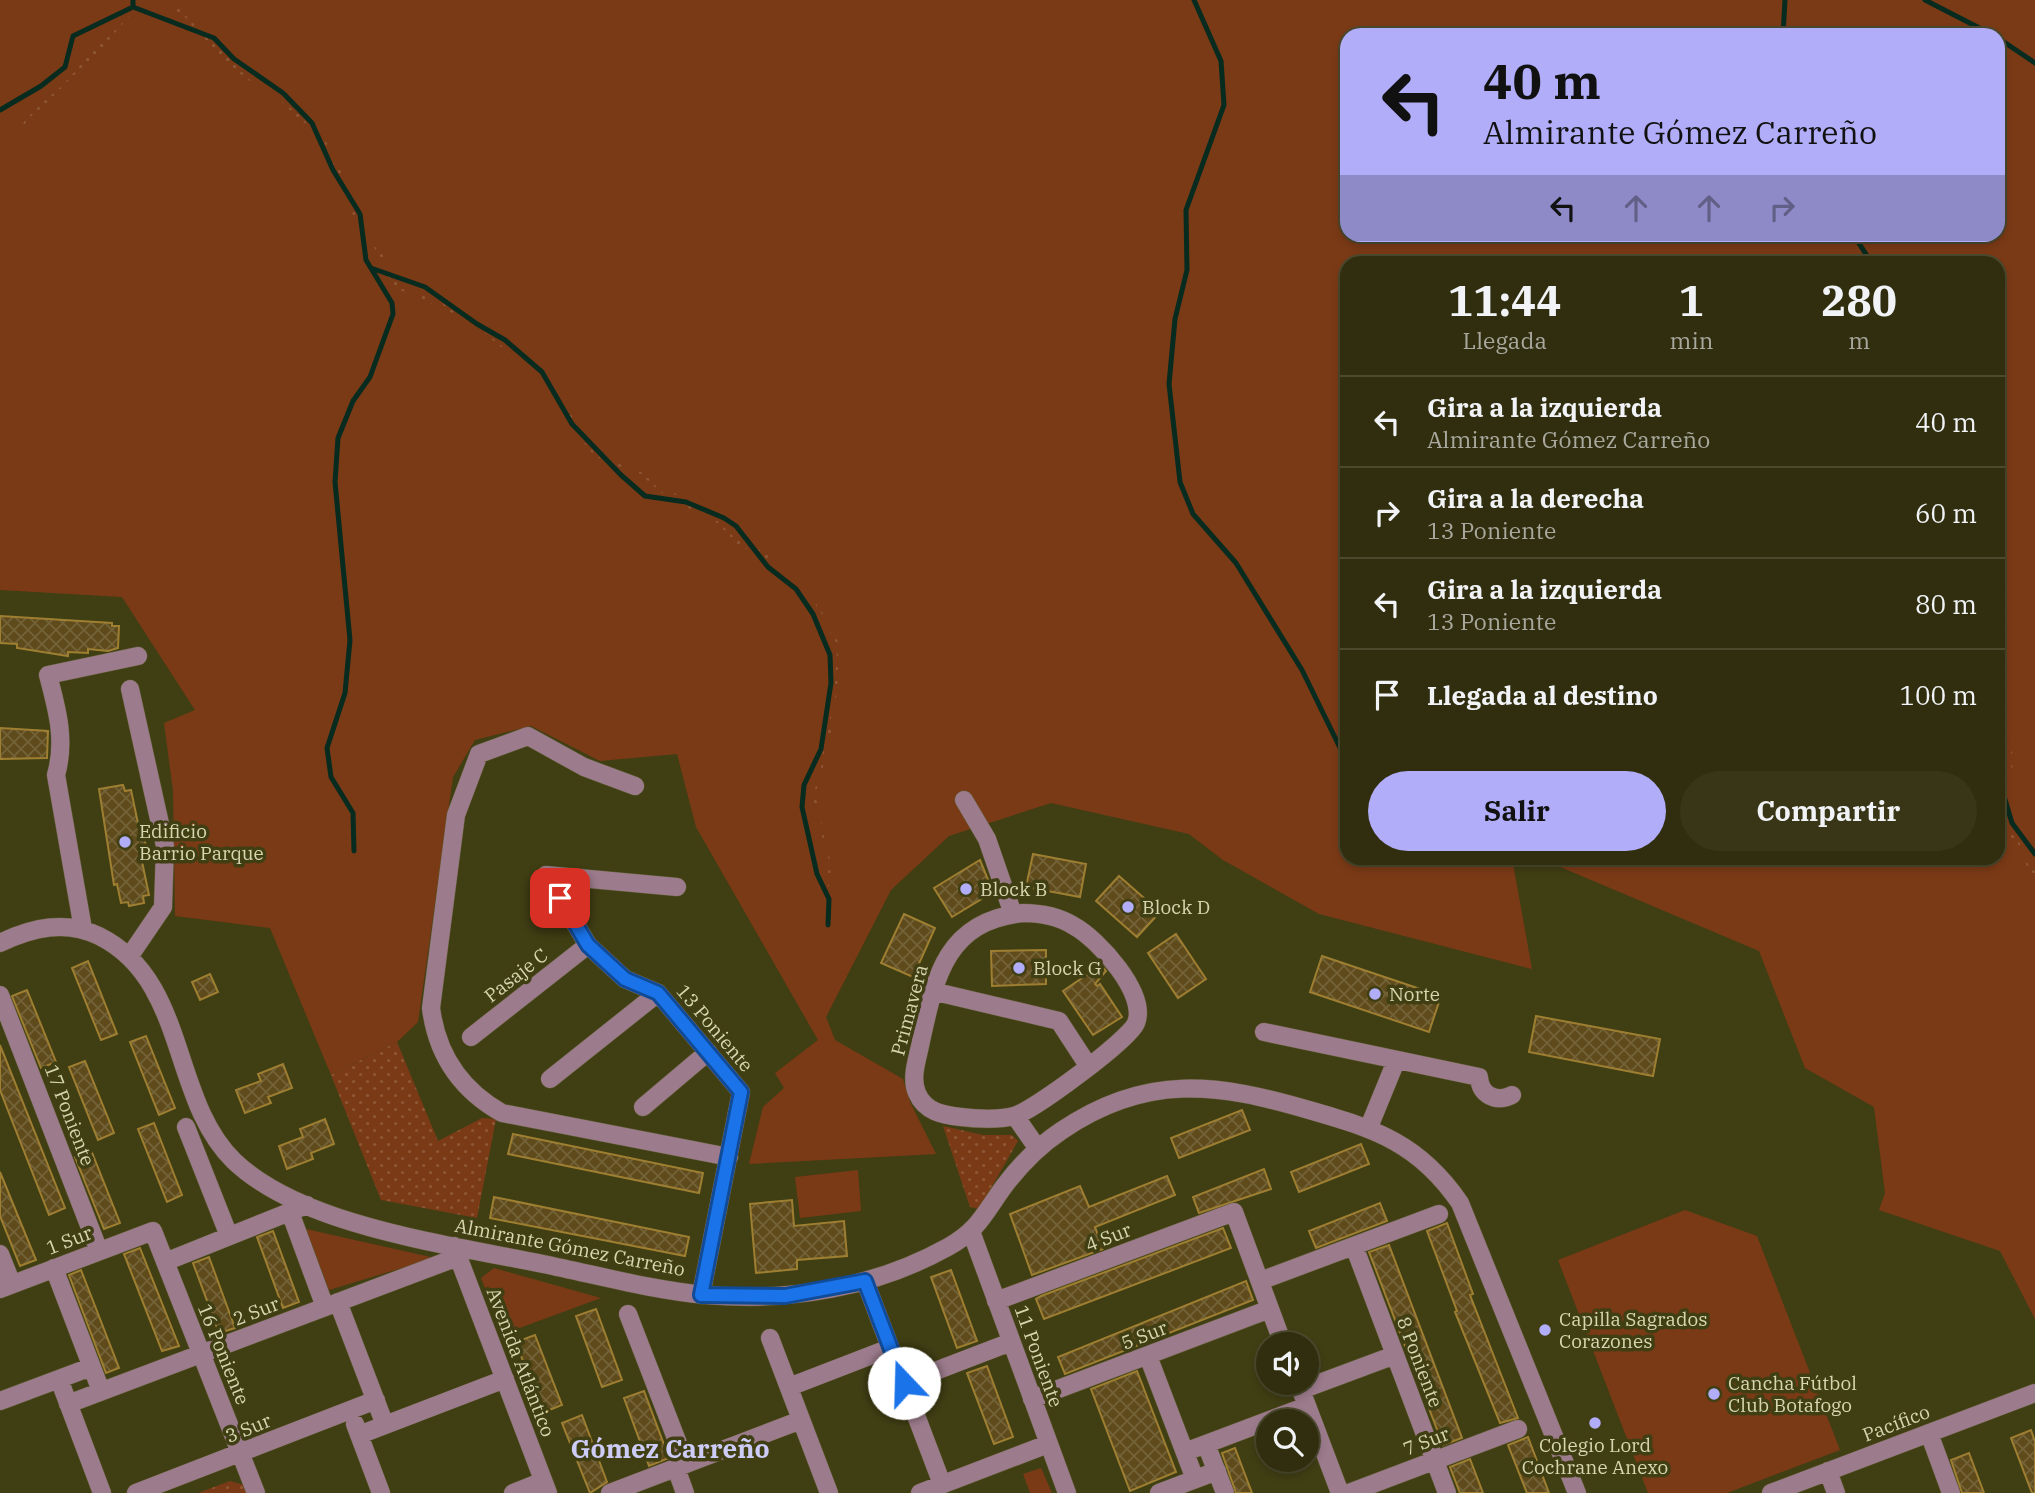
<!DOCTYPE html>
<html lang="es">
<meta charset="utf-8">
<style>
:root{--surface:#302e0e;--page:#383617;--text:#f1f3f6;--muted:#a8a89e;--line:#4b4a2e;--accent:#b2adf9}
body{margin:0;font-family:"IBM Plex Serif",serif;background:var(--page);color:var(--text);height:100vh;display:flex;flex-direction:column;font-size:26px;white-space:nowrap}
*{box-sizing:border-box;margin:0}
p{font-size:23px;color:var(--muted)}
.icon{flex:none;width:38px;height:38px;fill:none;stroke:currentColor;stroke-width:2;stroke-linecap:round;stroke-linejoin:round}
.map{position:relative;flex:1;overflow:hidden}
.drawer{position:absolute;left:1340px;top:256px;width:665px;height:609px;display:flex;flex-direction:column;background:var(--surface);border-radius:21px;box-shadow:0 4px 10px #0003,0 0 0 2px var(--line)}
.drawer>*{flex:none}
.guide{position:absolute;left:1340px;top:28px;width:665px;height:214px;border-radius:21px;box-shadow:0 4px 10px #0003,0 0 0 2px var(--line);background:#b2adf9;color:#111;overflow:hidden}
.buttons{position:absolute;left:1256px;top:1332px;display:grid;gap:14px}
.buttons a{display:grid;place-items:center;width:63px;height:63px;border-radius:50%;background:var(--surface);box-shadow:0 4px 10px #0003,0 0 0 2px var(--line);font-size:35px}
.pin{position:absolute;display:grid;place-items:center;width:60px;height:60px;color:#fff;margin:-30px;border-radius:14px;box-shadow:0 4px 10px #0006}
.me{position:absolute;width:77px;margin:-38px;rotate:339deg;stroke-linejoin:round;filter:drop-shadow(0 0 5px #0008)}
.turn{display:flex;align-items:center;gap:24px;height:147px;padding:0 28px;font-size:32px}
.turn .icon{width:91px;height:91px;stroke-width:2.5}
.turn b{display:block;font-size:49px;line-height:60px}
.lanes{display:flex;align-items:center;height:66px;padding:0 28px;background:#0003;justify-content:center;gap:35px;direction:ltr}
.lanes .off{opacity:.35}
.eta{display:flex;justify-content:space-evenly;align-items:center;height:119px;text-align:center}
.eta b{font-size:42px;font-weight:700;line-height:49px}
.cta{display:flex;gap:14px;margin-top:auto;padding:14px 28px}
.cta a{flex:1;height:80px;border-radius:42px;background:var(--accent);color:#111;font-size:28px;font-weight:700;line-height:80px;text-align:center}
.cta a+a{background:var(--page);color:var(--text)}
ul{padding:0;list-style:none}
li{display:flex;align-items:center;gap:21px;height:91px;padding:0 28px;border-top:2px solid var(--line)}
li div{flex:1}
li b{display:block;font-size:26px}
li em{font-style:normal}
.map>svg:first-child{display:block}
</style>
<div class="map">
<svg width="2035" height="1493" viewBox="0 0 2035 1493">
<defs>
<pattern id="park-dots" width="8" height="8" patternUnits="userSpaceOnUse" patternTransform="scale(1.75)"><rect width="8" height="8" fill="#7b3a16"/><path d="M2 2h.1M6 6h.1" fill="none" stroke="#8d5635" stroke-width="1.8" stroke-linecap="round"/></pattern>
<pattern id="building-cross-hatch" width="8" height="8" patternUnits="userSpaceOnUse" patternTransform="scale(1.75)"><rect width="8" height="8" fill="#5e4a1a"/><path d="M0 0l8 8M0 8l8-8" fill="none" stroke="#746339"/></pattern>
</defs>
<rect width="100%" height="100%" fill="#403e13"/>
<path fill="#7b3a16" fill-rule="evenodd" d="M0,0H2035V1319L2000,1251L1879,1210L1885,1193L1874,1107L1805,1068L1759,951L1539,858H1998V262H1348V858H1512L1532,969L1319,914L1223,860L1189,834L1051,803L949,836L891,890L826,1017L835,1040L903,1079L910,1102L936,1154L749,1164L763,1107L784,1088L775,1073L818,1040L696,827L677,754L600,761L531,726L475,740L453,777L418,1022L397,1042L331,1075L270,928L175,916L173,791L164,723L195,710L122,597L0,590ZM1348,35H1998V234H1348Z
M858,1170L861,1211L800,1218L795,1177Z
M1685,1210L1757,1236L1840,1450L1727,1493H1648L1558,1260Z
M306,1229L435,1258L329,1290Z
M494,1268L601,1298L503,1334L481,1278Z
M1041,1468L1052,1493H1030L1023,1474Z"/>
<path fill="url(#park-dots)" d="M137,0H143L71,84L30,117L0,157V152L21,129L26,117L63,85Z
M160,0L179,8L243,72L322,132L347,184L358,219L376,242L398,285L455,309L515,356L527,361L549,381L568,407L583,438L602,457L643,473L715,519L736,539L774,557L804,582L837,637L840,661L833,722L816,798L831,865L827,905L828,861L813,799L833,704L837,652L826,620L805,589L780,565L736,544L712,521L662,493L640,474L603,461L593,454L584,443L566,410L535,373L464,318L400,290L391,282L372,243L355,220L322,136L238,72L214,51L185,17Z
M1999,562L2010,596L2009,709L2013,764L2005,801L2008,821L2035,872V880L2001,820L1999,798L2006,766L2003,591L1999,580Z
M397,1042L438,1141L482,1118L496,1119L477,1218L381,1200L331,1075Z
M943,1126L983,1135H1012L1018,1141L979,1209L970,1207Z
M230,1481L244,1485L247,1493H198Z"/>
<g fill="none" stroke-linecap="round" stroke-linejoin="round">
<path stroke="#072b1e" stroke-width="5" d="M133,0V7L214,38L234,59L283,93L312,123L333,170L360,214L366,260L392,303L393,314L370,377L353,401L338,438L335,482L350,640L345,693L327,748L331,777L353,813L354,851
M1194,0L1221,61L1224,105L1186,210L1187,270L1175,319L1169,384L1180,482L1193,514L1236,563L1302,670L1348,764
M1925,0L1993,35
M1783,35L1785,0
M1998,38L2035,63
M0,110L41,86L65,67L73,36L133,7
M1853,234L1871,262
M371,268L425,287L477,324L505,340L542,372L572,424L621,475L645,496L686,502L724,518L736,526L768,567L796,589L813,614L830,655L831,683L821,749L804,785L802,807L817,874L829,899L828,925
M1998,776L2012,823L2035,854"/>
</g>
<path fill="url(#building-cross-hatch)" stroke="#9e7f32" stroke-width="2" d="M0,616L112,623V626H119L118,648L108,651L88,649V653L68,652V656L17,648V644L0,643Z
M0,728L48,731L47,758L0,759Z
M123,785L125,791L131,790L140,833H143L147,851L140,852L149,895L143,896L144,903L129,906L128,902L121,903L117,884L114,885L99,789Z
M1033,854L1086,864L1080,897L1026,887Z
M980,860L993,892L952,917L934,888Z
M1119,876L1160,912L1137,937L1096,901Z
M904,914L935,928L913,977L881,963Z
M1176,934L1206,979L1178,998L1148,953Z
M1046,950V984L992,986L991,951Z
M1322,956L1441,996L1429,1032L1310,992Z
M88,961L117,1034L101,1040L72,968Z
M1101,965L1106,971L1095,984L1097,986L1100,984L1122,1017L1093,1035L1063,991Z
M210,974L218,992L200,1000L192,982Z
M27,990L56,1062L41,1068L12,996Z
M1536,1016L1660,1039L1653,1076L1529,1052Z
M146,1036L175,1108L159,1115L130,1042Z
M0,1045L65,1208L49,1215L0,1090Z
M85,1061L114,1133L98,1140L69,1067Z
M283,1064L292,1088L268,1097L271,1103L245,1113L236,1090L261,1081L258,1074Z
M1242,1110L1250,1130L1179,1158L1171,1138Z
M325,1119L334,1144L311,1153L313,1159L287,1169L279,1146L303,1137L300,1129Z
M154,1123L182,1195L167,1202L138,1129Z
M513,1134L703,1173L699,1193L508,1154Z
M1361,1144L1369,1164L1299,1192L1291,1172Z
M91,1150L120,1223L104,1229L75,1157Z
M1264,1169L1271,1189L1199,1213L1193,1197Z
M0,1172L36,1260L20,1266L0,1216Z
M1167,1176L1175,1195L1095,1227L1103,1249L1032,1275L1010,1214L1080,1186L1089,1207Z
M494,1197L689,1237L685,1256L490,1218Z
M792,1200L794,1226L844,1221L847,1256L797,1260V1269L756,1273L750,1204Z
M1380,1203L1387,1221L1316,1248L1309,1231Z
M1447,1223L1473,1294L1470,1295L1518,1418L1500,1423L1455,1312L1457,1311L1427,1231Z
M1223,1228L1231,1248L1044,1319L1036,1299L1041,1296Z
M273,1231L299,1302L283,1308L257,1237Z
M1389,1245L1462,1438L1443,1445L1369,1252Z
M140,1248L179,1346L162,1351L124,1254Z
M209,1257L235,1328L219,1333L193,1263Z
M81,1270L119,1368L106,1373L69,1275Z
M951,1270L977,1341L957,1348L931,1277Z
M1246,1281L1253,1300L1065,1374L1058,1357Z
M596,1309L622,1380L602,1387L576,1316Z
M535,1335L562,1405L542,1413L516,1342Z
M987,1366L1013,1437L994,1444L967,1373Z
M1137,1371L1176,1472L1130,1491L1091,1389Z
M644,1391L669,1458L649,1466L624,1398Z
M582,1415L607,1482L590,1493L562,1423Z
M2031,1430L2035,1442V1493H2032L2011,1438Z
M1528,1437L1549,1493H1527L1508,1445Z
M1235,1448L1252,1493H1236L1222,1453Z
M1969,1453L1984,1493H1962L1951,1460Z
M1470,1459L1483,1493H1460L1450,1467Z"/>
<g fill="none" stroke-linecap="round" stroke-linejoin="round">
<defs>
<path id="minor" d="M635,786L584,767L528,736L479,754L456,815L431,1008C437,1055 461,1090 502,1113L729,1157
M964,800L987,839L1013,914
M546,875L588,945L625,979L658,993L741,1092L701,1295
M546,875L677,887
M1023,913C1041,913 1058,916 1074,926C1098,939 1148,994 1136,1023C1129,1040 1033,1111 1014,1116C1000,1120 976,1119 961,1117C943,1115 925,1112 917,1093C910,1077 918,1058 921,1041C935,977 946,921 1023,913Z
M83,929L56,775C66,740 57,709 48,675L138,656
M0,943C33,927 66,920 99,936C188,980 170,1099 234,1161C303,1227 452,1245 543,1264C597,1275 651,1290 705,1295C789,1302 874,1288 948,1247C979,1230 985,1212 1005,1185C1021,1164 1040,1145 1061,1131C1146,1073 1217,1083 1309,1110C1375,1129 1419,1143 1460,1203L1577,1493
M129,957L163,907L165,846L130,689
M932,991L1059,1021L1089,1067
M0,995L99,1251
M1264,1032L1479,1077C1480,1095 1496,1103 1512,1095
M471,1037L588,945
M550,1079L658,993
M643,1107L708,1052
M1015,1116L1038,1149
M186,1127L229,1236
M1369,1127L1396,1061
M290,1212L325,1307
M972,1234L1067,1493
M454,1246L548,1493
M1354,1246L1447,1493
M0,1254L12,1284
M165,1262L307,1205
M54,1268L101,1391
M865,1281L942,1484
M1260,1281L1439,1214
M0,1289L153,1231L256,1493
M996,1301L1234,1212L1283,1344
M338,1302L385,1425
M628,1314L686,1464
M770,1338L829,1493
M1148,1356L1195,1479
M59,1379L102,1493
M1298,1382L1340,1493
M904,1383L1011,1342
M789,1387L890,1348
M1301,1390L1395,1355
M1032,1399L1270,1309
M0,1401L91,1367
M68,1404L458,1257
M355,1424L381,1493
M1929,1433L1951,1493
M359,1435L505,1379
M1206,1444L1225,1493
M1185,1452L1307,1406
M676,1468L685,1493
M1828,1471L1836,1493
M136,1493L376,1400
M513,1493L543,1481
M610,1493L801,1420
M920,1493L1048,1444
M1159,1493L1217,1471
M1349,1493L1518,1429
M1771,1493L2035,1393"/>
</defs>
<use href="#minor" stroke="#5e5c32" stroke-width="19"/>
<use href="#minor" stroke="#9c7b8c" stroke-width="18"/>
</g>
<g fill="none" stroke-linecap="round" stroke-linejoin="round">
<defs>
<path id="route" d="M560,898L588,945L625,979L658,993L741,1092L701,1295L785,1296L865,1281L904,1383"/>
</defs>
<use href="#route" stroke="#114b97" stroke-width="18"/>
<use href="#route" stroke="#1a73e8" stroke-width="12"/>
</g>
<g fill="#b2adf9" stroke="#403e13" stroke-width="2.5">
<circle cx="125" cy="842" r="7"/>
<circle cx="966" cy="889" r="7"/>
<circle cx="1128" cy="907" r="7"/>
<circle cx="1019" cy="968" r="7"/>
<circle cx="1375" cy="994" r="7"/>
<circle cx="1545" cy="1330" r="7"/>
<circle cx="1714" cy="1394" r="7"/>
<circle cx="1595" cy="1423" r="7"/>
</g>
<g text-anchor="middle" stroke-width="7" stroke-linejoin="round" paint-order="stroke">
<g font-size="19" fill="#d6d6af" stroke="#403e13" text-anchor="start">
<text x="139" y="838">Edificio<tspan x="139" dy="22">Barrio Parque</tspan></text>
<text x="980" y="896">Block B</text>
<text x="1142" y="914">Block D</text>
<text x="1033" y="975">Block G</text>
<text x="1389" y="1001">Norte</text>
<text x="1559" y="1326">Capilla Sagrados<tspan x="1559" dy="22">Corazones</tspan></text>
<text x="1728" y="1390">Cancha Fútbol<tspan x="1728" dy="22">Club Botafogo</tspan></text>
<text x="1595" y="1452" text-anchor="middle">Colegio Lord<tspan x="1595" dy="22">Cochrane Anexo</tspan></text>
</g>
<g font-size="19" fill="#d6d6af" stroke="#403e13">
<text transform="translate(516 975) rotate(-38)" y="7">Pasaje C</text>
<text transform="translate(909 1010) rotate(-75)" y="7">Primavera</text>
<text transform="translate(715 1028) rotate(50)" y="7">13 Poniente</text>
<text transform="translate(70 1115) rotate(69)" y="7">17 Poniente</text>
<text transform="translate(1108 1237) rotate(-21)" y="7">4 Sur</text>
<text transform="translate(69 1240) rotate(-21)" y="7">1 Sur</text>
<text transform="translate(570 1247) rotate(11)" y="7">Almirante Gómez Carreño</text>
<text transform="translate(256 1311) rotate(-21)" y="7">2 Sur</text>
<text transform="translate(1144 1335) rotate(-21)" y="7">5 Sur</text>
<text transform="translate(224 1354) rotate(68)" y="7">16 Poniente</text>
<text transform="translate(1039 1356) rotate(70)" y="7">11 Poniente</text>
<text transform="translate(521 1362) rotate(69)" y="7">Avenida Atlántico</text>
<text transform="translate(1420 1362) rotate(69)" y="7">8 Poniente</text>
<text transform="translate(1896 1423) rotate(-21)" y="7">Pacífico</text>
<text transform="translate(248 1428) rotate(-22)" y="7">3 Sur</text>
<text transform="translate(1426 1441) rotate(-21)" y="7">7 Sur</text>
</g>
<g font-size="26" font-weight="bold" fill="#cdccf7" stroke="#403e13">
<text x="670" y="1458">Gómez Carreño</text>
</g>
</g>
</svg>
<div class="buttons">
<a><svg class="icon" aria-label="sound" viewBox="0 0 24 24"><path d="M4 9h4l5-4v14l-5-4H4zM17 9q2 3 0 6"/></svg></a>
<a><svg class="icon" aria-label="search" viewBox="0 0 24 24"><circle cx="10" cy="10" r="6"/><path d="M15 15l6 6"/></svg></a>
</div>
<div class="pin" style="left:560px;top:898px;background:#d93025"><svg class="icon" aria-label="arrive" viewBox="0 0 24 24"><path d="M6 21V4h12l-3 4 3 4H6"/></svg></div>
<svg class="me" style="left:904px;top:1383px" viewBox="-20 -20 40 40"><circle r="19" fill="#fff"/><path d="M0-13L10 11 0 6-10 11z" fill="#1a73e8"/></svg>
<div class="guide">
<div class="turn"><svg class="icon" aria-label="left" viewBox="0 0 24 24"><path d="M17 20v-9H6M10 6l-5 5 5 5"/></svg><div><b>40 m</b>Almirante Gómez Carreño</div></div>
<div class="lanes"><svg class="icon" aria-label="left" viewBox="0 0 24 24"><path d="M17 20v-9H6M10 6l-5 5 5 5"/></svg><svg class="icon off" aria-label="ahead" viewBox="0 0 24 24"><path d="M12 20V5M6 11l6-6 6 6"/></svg><svg class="icon off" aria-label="ahead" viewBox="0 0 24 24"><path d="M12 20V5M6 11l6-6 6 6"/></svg><svg class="icon off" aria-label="right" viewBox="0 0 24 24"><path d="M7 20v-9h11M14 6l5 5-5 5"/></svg></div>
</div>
<section class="drawer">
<div class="eta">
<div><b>11:44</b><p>Llegada</p></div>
<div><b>1</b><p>min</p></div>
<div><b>280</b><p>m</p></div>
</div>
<ul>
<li><svg class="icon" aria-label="left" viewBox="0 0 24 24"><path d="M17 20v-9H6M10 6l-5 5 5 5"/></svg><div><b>Gira a la izquierda</b><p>Almirante Gómez Carreño</p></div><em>40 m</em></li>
<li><svg class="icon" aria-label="right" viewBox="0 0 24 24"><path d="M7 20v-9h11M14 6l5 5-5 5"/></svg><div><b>Gira a la derecha</b><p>13 Poniente</p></div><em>60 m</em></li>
<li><svg class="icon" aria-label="left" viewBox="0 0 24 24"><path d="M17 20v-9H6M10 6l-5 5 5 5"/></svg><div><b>Gira a la izquierda</b><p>13 Poniente</p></div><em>80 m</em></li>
<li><svg class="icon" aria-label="arrive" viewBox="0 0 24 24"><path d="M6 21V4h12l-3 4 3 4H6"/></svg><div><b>Llegada al destino</b></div><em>100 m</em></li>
</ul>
<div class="cta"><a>Salir</a><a>Compartir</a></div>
</section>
</div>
